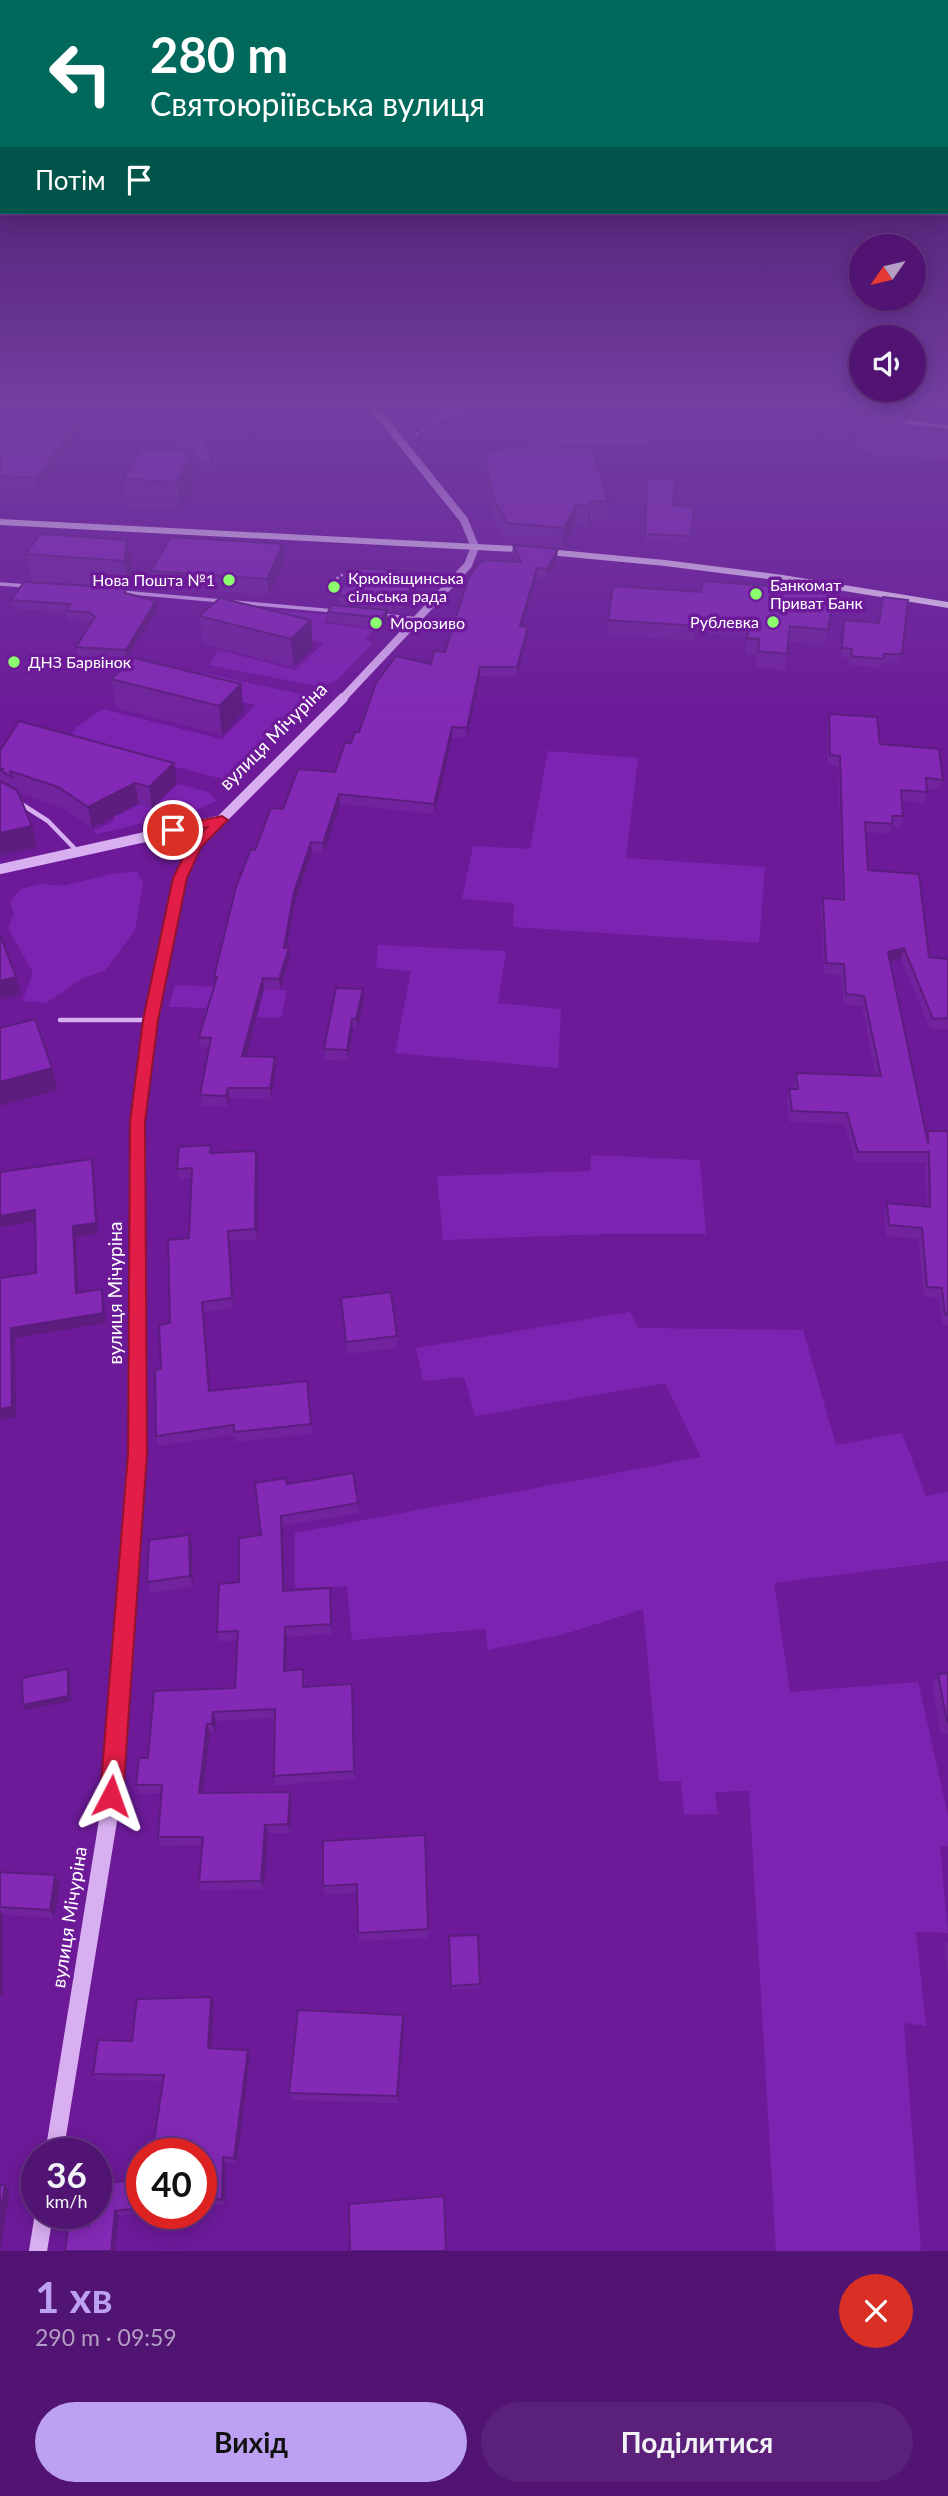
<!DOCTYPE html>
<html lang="uk">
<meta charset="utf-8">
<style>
:root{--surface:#511472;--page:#5b217a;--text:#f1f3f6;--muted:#b49ec4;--line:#673384;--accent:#bca0f2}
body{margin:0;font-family:Lato,sans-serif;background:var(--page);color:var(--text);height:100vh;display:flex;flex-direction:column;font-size:26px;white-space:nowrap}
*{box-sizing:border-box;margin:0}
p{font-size:23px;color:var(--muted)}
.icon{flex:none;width:38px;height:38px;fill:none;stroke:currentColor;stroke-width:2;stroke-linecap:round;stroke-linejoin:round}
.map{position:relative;height:2251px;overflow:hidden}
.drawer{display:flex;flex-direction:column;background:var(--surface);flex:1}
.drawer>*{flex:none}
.top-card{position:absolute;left:0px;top:0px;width:948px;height:214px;box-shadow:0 4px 18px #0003,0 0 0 2px var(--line);background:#00695c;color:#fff;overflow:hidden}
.needle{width:46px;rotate:236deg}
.controls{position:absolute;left:849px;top:234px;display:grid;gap:14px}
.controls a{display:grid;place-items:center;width:77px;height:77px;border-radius:50%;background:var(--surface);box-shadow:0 4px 18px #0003,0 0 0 2px var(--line);font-size:35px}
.speed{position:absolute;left:21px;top:2138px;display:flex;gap:14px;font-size:35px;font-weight:700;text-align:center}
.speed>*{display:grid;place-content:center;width:91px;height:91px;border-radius:50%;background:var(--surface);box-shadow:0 4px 18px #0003,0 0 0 2px var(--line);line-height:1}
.speed small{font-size:18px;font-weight:400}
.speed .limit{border:10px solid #d22;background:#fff;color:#111}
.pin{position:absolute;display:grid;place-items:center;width:60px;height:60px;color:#fff;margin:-30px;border:4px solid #fff;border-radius:50%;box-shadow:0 2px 7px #0007}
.me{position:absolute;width:77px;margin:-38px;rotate:4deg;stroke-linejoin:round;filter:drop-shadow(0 0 5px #0008)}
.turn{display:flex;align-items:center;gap:24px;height:147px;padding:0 35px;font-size:32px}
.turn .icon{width:91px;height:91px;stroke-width:2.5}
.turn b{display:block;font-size:49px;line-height:60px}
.then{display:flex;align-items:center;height:66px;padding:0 35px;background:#0003;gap:14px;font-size:26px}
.round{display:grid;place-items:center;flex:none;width:74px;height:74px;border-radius:37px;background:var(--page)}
.summary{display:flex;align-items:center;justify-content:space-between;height:119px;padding:0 35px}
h1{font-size:42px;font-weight:700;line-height:52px;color:var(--accent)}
.action{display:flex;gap:14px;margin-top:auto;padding:14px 35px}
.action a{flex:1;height:80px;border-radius:42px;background:var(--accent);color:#111;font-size:28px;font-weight:700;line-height:80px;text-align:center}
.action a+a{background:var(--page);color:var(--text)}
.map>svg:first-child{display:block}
</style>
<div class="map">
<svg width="948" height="2251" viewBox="0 0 948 2251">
<rect width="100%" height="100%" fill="#6c1a98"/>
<path fill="#7d23b2" d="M387,407H655L651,443L528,448L513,422L497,427L471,424L487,417L508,414L505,409L401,422Z
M860,433L948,444V461L855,451Z
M270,610L328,615L323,623L374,630L364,640L373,643L336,681L321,687L209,665L218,650L295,670L324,643L254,626Z
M204,673L309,696L312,704L242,777L226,780L69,739L76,727L103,709L222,739L256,705L177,687L196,674Z
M548,751L638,758L626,858L765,867L759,943L513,927L514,903L462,899L473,846L530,849Z
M177,784L209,792L216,801L194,811L97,834L93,831L114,821V817L75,790L78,787L152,808Z
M137,872L143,882L135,930L105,971L83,978L46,1003L22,1001L33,973L8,928L14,914L10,901L21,889L42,884L62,886L116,873Z
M378,945L506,951L498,1003L561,1009L558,1068L395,1053L411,971L376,968Z
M175,985L287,990L281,1018L204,1015L206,1008L169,1007Z
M591,1155L700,1160L706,1234H605L443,1240L437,1176L591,1171Z
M630,1312L638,1328L803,1330L836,1445L902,1433L926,1496L948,1492V1561L774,1583L790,1692L918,1682L948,1816V1846L940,1847L948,1933L916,1932L926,2026L904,2023L921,2251H776L749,1791L715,1792L718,1814L684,1815L681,1781H659L643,1609L565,1634L488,1650L485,1629L352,1640L347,1586L295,1588V1533L701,1457L665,1383L475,1416L464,1377L423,1381L416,1348Z"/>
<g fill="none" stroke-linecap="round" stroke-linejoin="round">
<path stroke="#d8aff1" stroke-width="2.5" stroke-dasharray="2.5 3.5" stroke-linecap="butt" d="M438,407L442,417L475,411L528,407
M416,434L442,417L450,407
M337,579L339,575L355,576"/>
<path stroke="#d8aff1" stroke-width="3.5" d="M907,422L948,427
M0,584L27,586
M121,592L334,611
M382,615L417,619"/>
<path stroke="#d8aff1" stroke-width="4.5" d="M18,802L48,821L77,851
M60,1020H150"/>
<path stroke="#d8aff1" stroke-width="8" d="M342,699L468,565L475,547L464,520L373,407"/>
<path stroke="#d8aff1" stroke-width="10" d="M0,869L222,820
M143,1083L150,1020L180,878L195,846L343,698"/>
<path stroke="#d8aff1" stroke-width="14" d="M128,1587L138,1454V1122L143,1081"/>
<path stroke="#d8aff1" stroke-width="18" d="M54,2154L112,1796L128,1586
M38,2251L44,2214"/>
<path fill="#f1ddfb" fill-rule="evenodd" d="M0,519L516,546L665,560L783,575L948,602V608L783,581L665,566L516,552L0,525Z"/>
</g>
<path fill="#71239d" d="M0,420L75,425L77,435L39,488L0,486Z
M147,420L214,469L215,478L195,463L197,478L181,509L127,507L123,479L177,450L148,429Z
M852,421L846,451L821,448L822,440Z
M485,453L608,501L607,521L590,520L588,525L575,524L563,548L506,543L492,514L484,472Z
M647,479L673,505L694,507L690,543L644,541Z
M127,540L132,567L129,588L32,582L26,554Z
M513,545L557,559L547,578H537L522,627H528L527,637L517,677L480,676L467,738L452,737L435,814L340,804L324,853L312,852L295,902L287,948H289L290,958L280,990L264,989L246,1057H275L276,1068L271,1099L229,1098L228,1106H202L200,1095L209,1048L201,1047L199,1037L215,984L214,977L255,850L283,809L335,772L351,743L359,732L445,652L516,562L512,554Z
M285,560L269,595L153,587L151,571Z
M416,572V584L412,600L404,609L396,607L393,612H387L388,621L382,629L328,622V612L339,606L338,595Z
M835,591L825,645L789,641L785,670L755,667L757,654L745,653L747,637L695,632L694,641L607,635L608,620L701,592Z
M127,594L157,609L127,658L77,656L76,647L92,622L90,621L67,619L66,612L13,609L11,600Z
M220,598L313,648L294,667L203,644L199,616Z
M844,620L902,654L900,663H882L881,668L850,665V658L841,657Z
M111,679L241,684L244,712L222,735L116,708Z
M829,714L943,780L940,790L927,789L925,803L902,801L903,816L901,827L892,826L891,834L866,832L868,870L929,957L948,959V1029H930L901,959L890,962L927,1135L928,1131H948V1325H942L939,1298L924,1297L918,1239L886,1236L884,1214L887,1203L927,1206L925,1162H855L845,1124L789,1122L787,1100L789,1089H794V1084L796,1073L876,1076L862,1006L844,1005L841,975L824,974L821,908L823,898L842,899L838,766L828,765L827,724Z
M0,751L177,784L152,808L139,804L92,828L63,808L19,793L37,847L0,856Z
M363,989L364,1000L357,1029H353L348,1061L325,1060L324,1049Z
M256,1151L258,1161L257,1240L230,1241L234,1308L204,1312L210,1391L307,1381L312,1434L236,1442L234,1435L158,1446L156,1436L161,1369L189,1238L192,1178L179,1179L177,1169L212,1153Z
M341,1298L397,1336L398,1348L347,1354Z
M287,1484L358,1503L359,1513L283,1526L285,1591L331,1598L332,1634L287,1637L286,1670L305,1679V1687L353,1693L355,1779L276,1785L274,1776L275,1718L216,1721L215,1733H210L203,1793L292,1800L290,1833H268L264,1889L202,1890L199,1882L202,1845L161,1846L158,1837L161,1793L139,1794L136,1785L148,1758L235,1688L237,1640L220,1642L217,1632L261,1535Z
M192,1546L193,1587L151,1593L147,1582Z
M948,1673V1734H941L932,1686L938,1674Z
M425,1835L429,1938L359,1941L358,1933L357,1893L324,1895L323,1886Z
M0,1872L60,1884L54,1918L3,1915V1995L0,1996Z
M478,1935L480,1988L452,1990L449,1936Z
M948,1941V1975L944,1947Z
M211,1997L214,2004L211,2048L248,2050L250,2056L237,2163H225V2204L201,2206V2154L163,2081L97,2080L93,2074L132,2041Z
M404,2023L398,2103L292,2100L289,2093Z
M142,2179V2213L119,2216L89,2226Z"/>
<path fill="#5c1d7f" d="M75,425L77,435L39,488L37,478Z
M193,451L197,478L181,509L177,482Z
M591,501L590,520L588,525L589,506Z
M576,505L575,524L563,548L564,528Z
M127,540L132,567L129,588L124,561Z
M283,544L285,560L269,595L267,579Z
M558,549L557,559L547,578V569Z
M537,568V578L519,636L520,626Z
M416,572V584L412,600L404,609L403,597Z
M395,595L396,607L393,612L392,600Z
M156,601L157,609L127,658L126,650Z
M387,610L388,621L382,629V618Z
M311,620L313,648L294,667L291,639Z
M528,627L527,637L517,677V667Z
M480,667V676L467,738V728Z
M241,684L244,712L222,735L219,706Z
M452,727V737L435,814L434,804Z
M174,763L177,784L152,808L149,787Z
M135,783L139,804L92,828L88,807Z
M339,794L340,804L324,853L323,843Z
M32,826L37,847L0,856V833Z
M311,842L312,852L295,902L285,958L284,948L294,892Z
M289,948L290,958L280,990L279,979Z
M904,948L901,959L886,963L888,952Z
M16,977L21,994L0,1000V981Z
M263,978L264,989L244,1067L242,1056Z
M363,989L364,1000L357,1029L356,1019Z
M352,1019L353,1029L348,1061L347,1050Z
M275,1057L276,1068L271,1099L270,1088Z
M52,1068L58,1090L0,1106V1082Z
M228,1088L229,1098L228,1106L226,1096Z
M256,1151L258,1161L257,1240L255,1229Z
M92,1159L94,1169L98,1234L76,1237L79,1304L76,1293L73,1226Z
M35,1210L38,1221L0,1227V1216Z
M228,1231L230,1241L234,1308L232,1298Z
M102,1289L104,1300L106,1323L15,1338L16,1417L0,1420V1409L11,1328Z
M202,1302L204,1312L211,1401L209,1391Z
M281,1516L283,1526L285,1601L283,1591Z
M189,1535L192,1546L193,1587L190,1576Z
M330,1588L331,1598L332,1634L331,1624Z
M285,1627L287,1637L286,1680L284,1671Z
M68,1669L70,1675L71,1701L25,1710L23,1705Z
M352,1684L353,1693L355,1779L354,1771Z
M213,1712L216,1721L215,1733L212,1724Z
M207,1724L210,1733L202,1802L199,1793Z
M290,1792L292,1800L290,1833L288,1824Z
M265,1825L268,1833L264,1889L261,1881Z
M55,1875L60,1884L54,1918L50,1910Z
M0,1910L3,1915V1995L0,1996Z
M211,1997L214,2004L211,2054L208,2048Z
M403,2015L404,2023L398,2103L397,2096Z
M248,2050L250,2056L237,2163L234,2158Z
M223,2157L225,2163V2204L222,2199Z
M5,2185L10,2191L0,2251V2215Z
M115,2211L119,2216L115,2251H111Z"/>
<path fill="#8329b6" stroke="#5c1d7f" stroke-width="2" d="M195,416L214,469L193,454V451L189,450L147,420Z
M827,418L852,421L848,442L822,440Z
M0,420L75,425L37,478L0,476Z
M592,447L608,501H591L589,506L576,505L564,528L507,523L492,495L485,453H492L491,449Z
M140,449L193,451L177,482L123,479Z
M647,479L675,480L673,505L694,507L691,536L645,534Z
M40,534L127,540L124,561L26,554Z
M171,537L283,544L267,579L151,571Z
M513,545L558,549L547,569L537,568L520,626L528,627L517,667H480L467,728L452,727L434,804L339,794L323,843L311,842L294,892L284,948H289L279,979L263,978L242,1056L275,1057L270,1088H228L226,1096L200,1095L211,1038L199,1037L217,977H214L236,887L251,849L255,850L271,808L283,809L298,769L335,772L345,743H351L355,732H359L376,683L396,656L431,664L434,651L445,652L468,579L478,564L485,560L521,562Z
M356,568L416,572L412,588L403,597L395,595L392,600L338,595Z
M703,581L835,591L828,630L790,626L787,654L758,651L759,639L747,638L750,622L697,617L696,626L608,620L613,586L701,592Z
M24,582L126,588L125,593L156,601L126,650L76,647L95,617L89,612L66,611L70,604L11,600Z
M883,597L908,600L902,654H884L883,659L851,656L852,649L842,648L844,620L879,623Z
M220,598L311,620L291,639L199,616Z
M332,605L387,610L382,618L328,612Z
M134,658L241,684L219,706L111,679Z
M829,714L877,717L880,744L939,749L943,780L926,778L927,792L901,790L903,816H892L893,824L865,822L868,870L919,874L929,957L948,959V1018L933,1019L904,948L888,952L928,1143V1131H948V1315L945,1314L942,1288L927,1287L922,1228L889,1225L887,1203L930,1207L929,1152H858L847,1113L792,1111L789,1089H798L796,1073L881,1076L864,996L846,994L844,964L826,963L823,898L844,900L840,756L830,755Z
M19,721L174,763L149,787L135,783L88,807L58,787L10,771L12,777L0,770L4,769L0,768V751Z
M0,781L17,790L32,826L0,833Z
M0,935L16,977L0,981Z
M336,988L363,989L356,1019H352L347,1050L324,1049Z
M35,1019L52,1068L0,1082V1028Z
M211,1145L210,1153L256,1151L255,1229L228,1231L232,1298L202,1302L209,1391L307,1381L311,1424L234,1432V1425L156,1436L155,1370L161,1369L159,1325L170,1323L168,1240L189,1238L192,1168L177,1169L179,1147Z
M92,1159L96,1223L73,1226L76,1293L102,1289L103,1313L11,1328L12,1407L0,1409V1278L36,1273L35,1210L0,1216V1172Z
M391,1292L397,1336L346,1342L341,1298Z
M353,1473L358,1503L281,1516L283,1591L330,1588L331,1624L285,1627L284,1671L303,1669V1687L352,1684L354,1771L274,1776L275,1709L213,1712L212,1724H207L199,1793L290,1792L288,1824L265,1825L261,1881L199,1882L203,1837H158L162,1785H136L139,1758H148L154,1691L235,1688L238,1631L217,1632L219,1584L239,1582V1538L261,1535L255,1483L286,1478L287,1484Z
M189,1535L190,1576L147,1582L149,1540Z
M68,1669V1696L23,1705L22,1678Z
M948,1673V1722H947L938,1674Z
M425,1835L428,1929L358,1933L357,1884L323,1886V1841Z
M0,1872L55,1875L50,1910L0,1907Z
M478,1935L480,1984L451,1986L449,1936Z
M211,1997L208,2048L248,2050L234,2158L223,2157L222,2199L201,2201V2154H152L164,2075L93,2074L98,2040L132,2041L137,1999Z
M298,2010L403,2015L397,2096L289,2093Z
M142,2179V2208L115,2211L111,2251H65L68,2227L89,2226L90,2214H96V2184Z
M0,2185H5L0,2215Z
M444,2196L446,2251H350L349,2204Z"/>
<linearGradient id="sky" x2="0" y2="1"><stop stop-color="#3b0e54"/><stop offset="0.56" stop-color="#723ea2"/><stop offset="1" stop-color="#723ea2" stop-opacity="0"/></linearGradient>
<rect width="948" height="723" fill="url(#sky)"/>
<path fill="#e11d48" stroke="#92132f" stroke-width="2" d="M222,816L228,820L201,847L187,878L158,1020L145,1122L147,1454L123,1796L119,1804L111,1807L104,1804L100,1796L128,1454L130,1122L143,1020L173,878L189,846L207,827L173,834L167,830L169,827Z"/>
<g fill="#8cff6e" stroke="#6c1a98" stroke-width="2.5">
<circle cx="229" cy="580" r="7"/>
<circle cx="334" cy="587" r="7"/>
<circle cx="756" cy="594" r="7"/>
<circle cx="773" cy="622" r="7"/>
<circle cx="376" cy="623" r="7"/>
<circle cx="14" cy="662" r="7"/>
</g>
<g text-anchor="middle" stroke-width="7" stroke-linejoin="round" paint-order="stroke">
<g font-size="16" fill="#fff" stroke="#6c1a98" text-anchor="start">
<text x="348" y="584">Крюківщинська<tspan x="348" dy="18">сільська рада</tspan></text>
<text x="215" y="586" text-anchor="end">Нова Пошта №1</text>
<text x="770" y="591">Банкомат<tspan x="770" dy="18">Приват Банк</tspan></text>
<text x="759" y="628" text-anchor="end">Рублевка</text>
<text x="390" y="629">Морозиво</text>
<text x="28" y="668">ДНЗ Барвінок</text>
</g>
<g font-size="19" fill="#fff" stroke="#6c1a98">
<text transform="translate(273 736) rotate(-45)" y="7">вулиця Мічуріна</text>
<text transform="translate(115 1293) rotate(-90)" y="7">вулиця Мічуріна</text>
<text transform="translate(69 1917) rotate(-81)" y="7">вулиця Мічуріна</text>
</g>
</g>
</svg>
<div class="controls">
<a><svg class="needle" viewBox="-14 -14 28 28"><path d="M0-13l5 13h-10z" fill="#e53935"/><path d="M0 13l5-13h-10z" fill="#b49ec4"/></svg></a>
<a><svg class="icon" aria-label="sound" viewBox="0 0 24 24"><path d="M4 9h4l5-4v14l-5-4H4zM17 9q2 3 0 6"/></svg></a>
</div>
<div class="speed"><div>36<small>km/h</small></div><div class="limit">40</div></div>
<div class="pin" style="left:173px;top:830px;background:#d93025"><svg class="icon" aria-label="arrive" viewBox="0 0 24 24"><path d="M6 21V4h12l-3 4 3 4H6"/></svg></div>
<svg class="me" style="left:111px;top:1796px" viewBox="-20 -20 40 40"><path d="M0-17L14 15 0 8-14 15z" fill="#e11d48" stroke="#fff" stroke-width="4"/></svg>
<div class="top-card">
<div class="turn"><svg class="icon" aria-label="left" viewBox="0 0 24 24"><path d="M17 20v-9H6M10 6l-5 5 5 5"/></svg><div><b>280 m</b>Святоюріївська вулиця</div></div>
<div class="then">Потім<svg class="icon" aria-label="arrive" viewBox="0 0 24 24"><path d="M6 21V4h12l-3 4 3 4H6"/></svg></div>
</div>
</div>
<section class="drawer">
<div class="summary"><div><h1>1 хв</h1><p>290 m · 09:59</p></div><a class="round" style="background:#d93025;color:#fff"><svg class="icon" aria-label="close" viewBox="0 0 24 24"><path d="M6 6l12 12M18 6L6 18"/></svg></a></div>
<div class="action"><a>Вихід</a><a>Поділитися</a></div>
</section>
